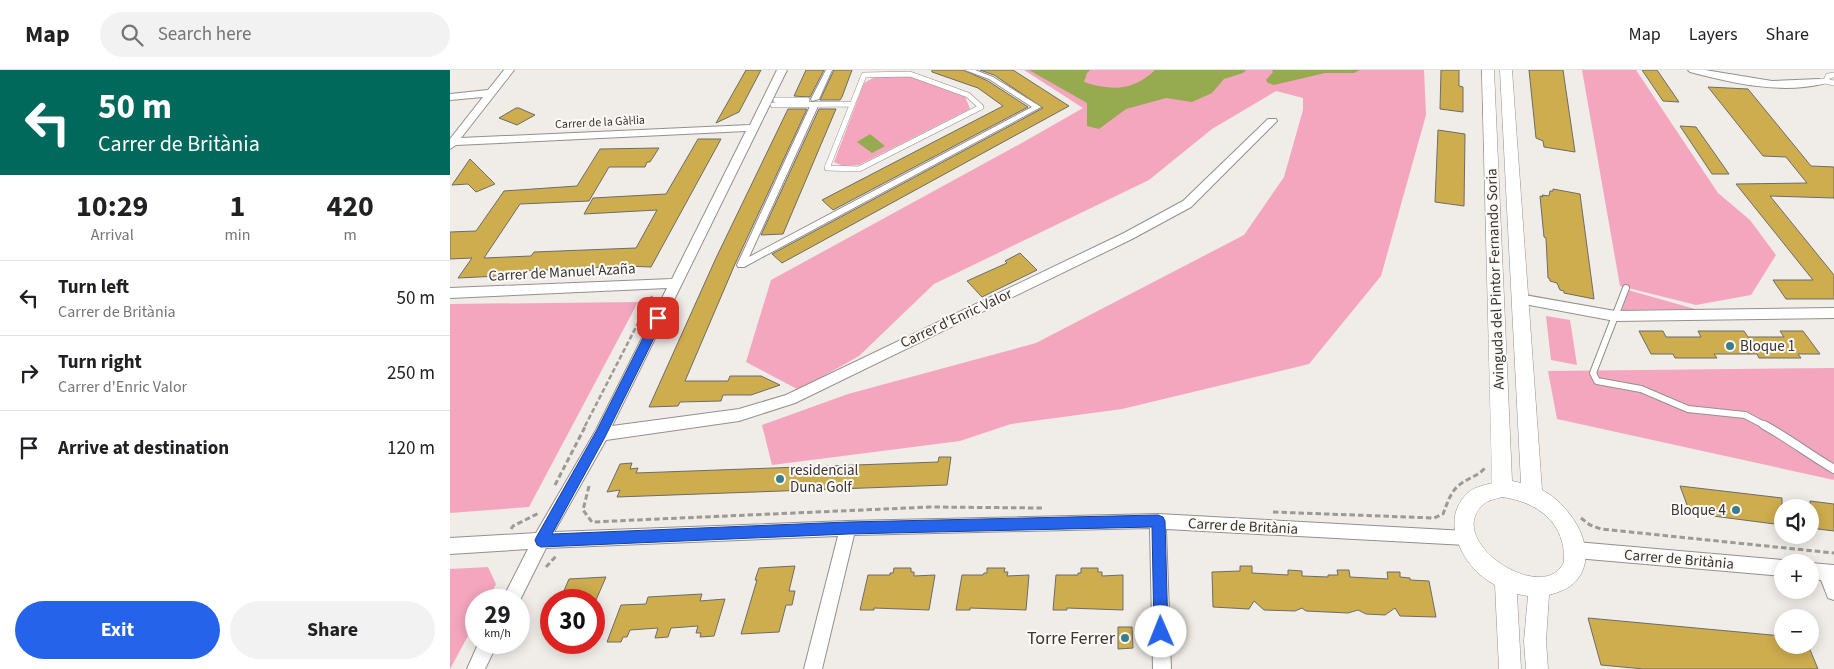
<!DOCTYPE html>
<meta charset="utf-8">
<style>
:root{--surface:#fff;--page:#f2f2f2;--text:#202124;--muted:#757577;--line:#e0e0e0;--accent:#2563eb}
body{margin:0;font-family:"Source Sans 3",sans-serif;background:var(--page);color:var(--text);height:100vh;display:flex;flex-direction:column;font-size:19px;white-space:nowrap}
*{box-sizing:border-box;margin:0}
p{font-size:16px;color:var(--muted)}
.icon{flex:none;width:28px;height:28px;fill:none;stroke:currentColor;stroke-width:2;stroke-linecap:round;stroke-linejoin:round}
.map{position:relative;flex:1;overflow:hidden}
.side{display:flex;flex-direction:column;background:var(--surface);width:450px}
.side>*{flex:none}
.top-card{background:#00695c;color:#fff;overflow:hidden}
.buttons{position:absolute;left:1324px;top:429px;display:grid;gap:10px}
.buttons a{display:grid;place-items:center;width:45px;height:45px;border-radius:50%;background:var(--surface);box-shadow:0 2px 12px #0003;font-size:25px}
.speed{position:absolute;left:15px;top:519px;display:flex;gap:10px;font-size:25px;font-weight:700;text-align:center}
.speed>*{display:grid;place-content:center;width:65px;height:65px;border-radius:50%;background:var(--surface);box-shadow:0 2px 12px #0003;line-height:1}
.speed small{font-size:12px;font-weight:400}
.speed .limit{border:8px solid #d22;background:#fff;color:#111}
.pin{position:absolute;display:grid;place-items:center;width:42px;height:42px;color:#fff;margin:-21px;border-radius:10px;box-shadow:0 2px 8px #0006}
.me{position:absolute;width:55px;margin:-28px;rotate:359deg;stroke-linejoin:round;filter:drop-shadow(0 0 4px #0008)}
.turn{display:flex;align-items:center;gap:18px;height:105px;padding:0 15px;font-size:22px}
.turn .icon{width:65px;height:65px;stroke-width:2.5}
.turn b{display:block;font-size:35px;line-height:42px}
.eta{display:flex;justify-content:space-evenly;align-items:center;height:85px;text-align:center}
.eta b{font-size:30px;font-weight:700;line-height:35px}
.button{display:flex;gap:10px;margin-top:auto;padding:10px 15px}
.button a{flex:1;height:58px;border-radius:30px;background:var(--accent);color:#fff;font-size:20px;font-weight:700;line-height:58px;text-align:center}
.button a+a{background:var(--page);color:var(--text)}
ul{padding:0;list-style:none}
li{display:flex;align-items:center;gap:15px;height:75px;padding:0 15px;border-top:1px solid var(--line)}
li div{flex:1}
li b{display:block;font-size:19px}
li em{font-style:normal}
header{display:flex;align-items:center;gap:30px;box-sizing:border-box;height:70px;padding:0 25px;background:var(--surface);border-bottom:1px solid var(--line)}
header strong{font-size:24px}
nav{display:flex;gap:28px;margin-inline-start:auto;font-size:18px}
.search{width:350px;height:45px;background:var(--page);display:flex;align-items:center;gap:12px;box-sizing:border-box;padding:0 18px;border-radius:28px;color:var(--muted);font-size:19px}
main{display:flex;flex:1;min-height:0}
.map>svg:first-child{display:block}
</style>
<header>
<strong>Map</strong>
<div class="search"><svg class="icon" aria-label="search" viewBox="0 0 24 24"><circle cx="10" cy="10" r="6"/><path d="M15 15l6 6"/></svg>Search here</div>
<nav><a>Map</a><a>Layers</a><a>Share</a></nav>
</header>
<main>
<section class="side">
<div class="top-card">
<div class="turn"><svg class="icon" aria-label="left" viewBox="0 0 24 24"><path d="M17 20v-9H6M10 6l-5 5 5 5"/></svg><div><b>50 m</b>Carrer de Britània</div></div>
</div>
<div class="eta">
<div><b>10:29</b><p>Arrival</p></div>
<div><b>1</b><p>min</p></div>
<div><b>420</b><p>m</p></div>
</div>
<ul>
<li><svg class="icon" aria-label="left" viewBox="0 0 24 24"><path d="M17 20v-9H6M10 6l-5 5 5 5"/></svg><div><b>Turn left</b><p>Carrer de Britània</p></div><em>50 m</em></li>
<li><svg class="icon" aria-label="right" viewBox="0 0 24 24"><path d="M7 20v-9h11M14 6l5 5-5 5"/></svg><div><b>Turn right</b><p>Carrer d'Enric Valor</p></div><em>250 m</em></li>
<li><svg class="icon" aria-label="arrive" viewBox="0 0 24 24"><path d="M6 21V4h12l-3 4 3 4H6"/></svg><div><b>Arrive at destination</b></div><em>120 m</em></li>
</ul>
<div class="button"><a>Exit</a><a>Share</a></div>
</section>
<div class="map">
<svg width="1384" height="599" viewBox="0 0 1384 599">
<rect width="100%" height="100%" fill="#f0ece8"/>
<path fill="#f4a6be" d="M574,0H974L976,45L931,206L859,294L672,339L561,354L510,371L322,395L312,355L398,324L586,273L794,165L834,107L853,40V28L826,21L762,59L699,110L484,214L409,286L349,320L296,292L321,210L570,74L633,38Z
M1132,0H1186L1268,123L1300,150L1326,185L1301,225L1246,235L1170,216Z
M458,6L515,26L520,39L409,95L393,96L384,92L414,13L425,7Z
M1178,220L1245,239L1172,240Z
M188,232L79,437L0,443V234Z
M1096,246L1120,250L1127,295L1101,290Z
M1384,298V410L1107,349L1098,301Z
M38,497L46,514L38,530H26V551L0,599V499Z"/>
<path fill="#96aa50" d="M579,0H640L637,3L634,12C662,21 683,21 705,0H796L793,3L774,9L762,23L742,32L716,28L676,39L649,59L637,56V33Z
M822,0H910L904,3H875L824,15L818,13L816,10L823,2Z
M420,64L435,76L422,83L407,72Z"/>
<path fill="#cead4f" stroke="#6d6c68" d="M296,0H311L289,42L266,53Z
M356,0H374L360,27L344,26Z
M384,0H402L392,27L390,30H370Z
M482,0H513L538,11L578,37L383,140L372,130L553,36L528,18L482,2Z
M530,0H563L619,36L332,193L322,184L593,38L544,5Z
M991,0H1009V16L1013,17V42L990,39Z
M1079,0H1113L1125,82L1094,77L1093,71L1086,68Z
M1192,0H1207L1229,32L1213,31Z
M1258,17L1298,19L1361,96L1384,97V128L1320,126L1384,205V229H1336L1323,210H1363L1286,114L1357,113L1336,87L1313,86Z
M66,38H69L85,45L67,55L49,48Z
M338,39H357L285,194L235,311H278L280,306H311L330,315L301,325H273L271,331L230,332L228,336L199,337L266,188Z
M369,39H386L333,164L311,165Z
M1230,56L1246,57L1279,104H1262Z
M988,60L1015,64L1014,136L985,132Z
M248,69H271L201,197L176,196L72,201L70,205L8,208L22,188L0,189V162L26,161L54,121L127,116L150,79L209,78L200,92H197L195,97H159L139,131L70,134L34,188L81,186L84,182L186,178L207,140L134,144L143,128L216,124Z
M20,89L45,114L26,122L18,114L2,115Z
M1103,119L1130,124L1144,229L1114,223V221L1110,220L1107,213L1100,211V209L1098,208L1096,168L1094,167L1090,126L1093,127L1092,125L1099,126L1100,121H1103Z
M570,183L587,200L532,227L517,211L557,193L555,191Z
M1189,261H1213L1216,267H1251L1248,261H1294L1298,267H1334L1330,261H1353L1370,284H1348L1351,288H1309L1307,284H1264L1267,288H1225L1223,284H1201Z
M489,387H501L497,415L167,427L170,420L157,422L170,394L182,393L180,399L188,398L186,403L488,392Z
M1230,416L1332,428V455L1240,443Z
M1360,431L1384,434V461L1360,458Z
M345,496L339,521H345L342,535H336L329,562L291,564L307,510H305L309,498Z
M790,496H802V503L838,505V500L852,501V506L878,507V505H888L887,500H899L900,507L938,509L937,502H950V507L960,508V510L979,511L986,547L950,546L945,538L935,545L916,544L908,540L898,543L856,541L852,538L845,541L814,540L804,531L799,539L763,537L762,502L790,501Z
M444,498H461V502H464V506L485,505L479,540L424,538V540H410L418,505H440V503H443Z
M537,498H555L554,502H558L557,506L579,505L576,540L520,538V540H506L512,505H533L534,503H537Z
M631,498H648V502H652V506L673,505V540L617,538V540H603L606,505H628V503H631Z
M156,507L146,530H110L119,509Z
M252,524L250,531L275,529L264,566L250,567L251,563H246L248,556L221,558L218,567L205,568L208,558L180,560L177,567H173L171,572H157L171,535L196,534L198,527Z
M1138,548L1332,566V575H1358L1368,599H1194L1151,595Z
M668,557H682L683,578L668,579Z"/>
<g fill="none" stroke-linecap="round" stroke-linejoin="round">
<defs>
<path id="service-far2" d="M460,4L518,25L531,37L409,99L377,98L414,5Z
M1376,11L1384,13
M1369,12L1376,11L1378,6L1384,5
M326,30H357
M323,35L401,34"/>
<path id="service-far1" d="M1176,218L1143,303L1147,311L1191,319L1238,339L1295,345L1316,356"/>
<path id="service" d="M1314,355C1338,368 1360,385 1384,399"/>
<path id="pedestrian" d="M376,0H382L369,29L362,31L361,29Z
M515,0H525L543,7L591,37L294,197H288L287,195L362,32L369,34L299,187L582,37L539,9Z"/>
<path id="minor" d="M54,0H64L11,68L300,55L327,0H337L162,356L289,339L336,325L674,163L733,131L818,49H826L827,51L741,137L682,169L345,333L289,351L156,370L104,462L398,451L708,444L1016,461L1022,463L1024,468L1022,473L1016,475L716,459L721,599H703L700,458L404,465L372,599H354L388,466L96,478L69,532V530H52L78,479L0,484V468L86,463L146,360L217,218L0,228V218L222,209L296,61L6,75L0,79V69L33,27L0,30V24L38,20Z
M1238,0H1255L1322,11L1369,9L1374,12L1372,14C1329,24 1282,13 1240,2Z
M1069,224L1165,241L1384,238V248L1165,251L1064,232L1063,229L1064,226Z
M1126,472L1332,490L1338,492H1332V506L1126,488L1120,485L1118,480L1120,475Z
M1360,493L1384,495V530L1378,528L1371,510L1360,509Z
M29,572H48L35,599H17Z"/>
<path id="tertiary" d="M1032,0H1044L1062,411L1071,413L1050,0H1062L1092,420C1120,434 1152,481 1126,511C1119,519 1109,522 1099,525L1096,571L1098,599H1076L1074,571L1078,526L1067,524L1071,599H1049L1045,515C1038,511 1031,506 1026,501C1005,479 993,443 1020,421C1026,417 1035,415 1042,413ZM1052,427C1088,432 1116,453 1114,492C1094,537 991,470 1034,434C1038,430 1046,429 1052,427Z"/>
</defs>
<use href="#service-far2" stroke="#94908d" stroke-width="6"/>
<use href="#service-far1" stroke="#94908d" stroke-width="8"/>
<use href="#service" stroke="#94908d" stroke-width="10"/>
<use href="#pedestrian" stroke="#94908d" stroke-width="2"/>
<use href="#minor" stroke="#94908d" stroke-width="2"/>
<use href="#tertiary" stroke="#94908d" stroke-width="1"/>
<path stroke="#9c9996" stroke-width="2.5" stroke-dasharray="5 2.5" stroke-linecap="butt" d="M135,356L202,226"/>
<path stroke="#9c9996" stroke-width="3" stroke-dasharray="5.5 3" stroke-linecap="butt" d="M105,415L136,355
M139,416L133,440L142,452L479,437L592,438
M823,442L984,448L993,444C997,434 1000,423 1008,416C1017,408 1027,407 1035,398
M1131,448L1140,455L1151,459L1384,483
M61,459L63,456L89,443
M96,497L107,485
M69,550L76,535"/>
<use href="#service-far2" stroke="#fff" stroke-width="5"/>
<use href="#service-far1" stroke="#fff" stroke-width="6"/>
<use href="#service" stroke="#fff" stroke-width="8"/>
<use href="#pedestrian" fill="#fff" fill-rule="evenodd"/>
<use href="#minor" fill="#fff" fill-rule="evenodd"/>
<use href="#tertiary" fill="#fff" fill-rule="evenodd"/>
</g>
<path fill="#2563eb" stroke="#184099" d="M208,244L214,248L155,367L102,464L398,452L708,445L713,447L715,451L718,562L716,567L711,569L706,567L704,562L702,457L398,464L91,477L87,475L85,470L87,466L147,360L203,248Z"/>
<g fill="#397f8b" stroke="#fdf9f6" stroke-width="2">
<circle cx="1280" cy="276" r="5"/>
<circle cx="330" cy="409" r="5"/>
<circle cx="1286" cy="440" r="5"/>
<circle cx="675" cy="568" r="5"/>
</g>
<g text-anchor="middle" stroke-width="4" stroke-linejoin="round" paint-order="stroke">
<g font-size="12" fill="#373534" stroke="#fdf9f6">
<text transform="translate(150 52) rotate(-3)" y="4">Carrer de la Gàl·lia</text>
</g>
<g font-size="15" fill="#373534" stroke="#fdf9f6">
<text transform="translate(112 202) rotate(-3)" y="5">Carrer de Manuel Azaña</text>
<text transform="translate(1045 209) rotate(-92)" y="5">Avinguda del Pintor Fernando Soria</text>
<text transform="translate(506 248) rotate(-25)" y="5">Carrer d'Enric Valor</text>
<text transform="translate(793 456) rotate(3)" y="5">Carrer de Britània</text>
<text transform="translate(1229 489) rotate(5)" y="5">Carrer de Britània</text>
</g>
<g font-size="15" fill="#373534" stroke="#fdf9f6" text-anchor="start">
<text x="1290" y="281">Bloque 1</text>
<text x="340" y="405">residencial<tspan x="340" dy="17">Duna Golf</tspan></text>
<text x="1276" y="445" text-anchor="end">Bloque 4</text>
</g>
<g font-size="18" fill="#373534" stroke="#fdf9f6" text-anchor="end">
<text x="665" y="574">Torre Ferrer</text>
</g>
</g>
</svg>
<div class="buttons">
<a><svg class="icon" aria-label="sound" viewBox="0 0 24 24"><path d="M4 9h4l5-4v14l-5-4H4zM17 9q2 3 0 6"/></svg></a>
<a>+</a>
<a>−</a>
</div>
<div class="speed"><div>29<small>km/h</small></div><div class="limit">30</div></div>
<div class="pin" style="left:208px;top:248px;background:#d93025"><svg class="icon" aria-label="arrive" viewBox="0 0 24 24"><path d="M6 21V4h12l-3 4 3 4H6"/></svg></div>
<svg class="me" style="left:711px;top:562px" viewBox="-20 -20 40 40"><circle r="19" fill="#fff"/><path d="M0-13L10 11 0 6-10 11z" fill="#2563eb"/></svg>
</div>
</main>
